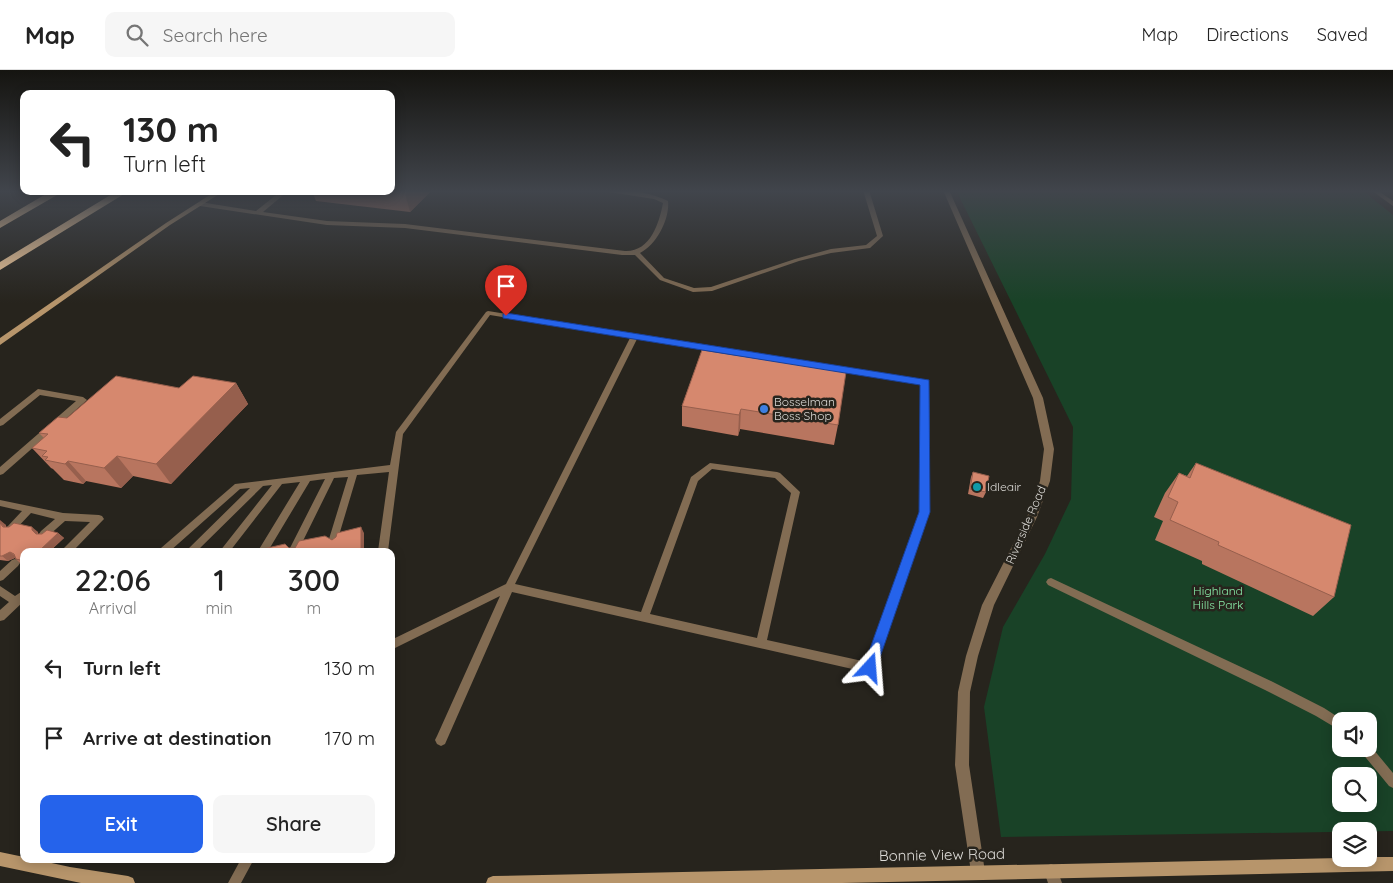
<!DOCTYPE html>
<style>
:root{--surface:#fff;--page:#f6f6f6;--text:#222;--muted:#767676;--line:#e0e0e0;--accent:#2563eb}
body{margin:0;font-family:Quicksand,sans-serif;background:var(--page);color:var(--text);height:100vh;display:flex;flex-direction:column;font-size:19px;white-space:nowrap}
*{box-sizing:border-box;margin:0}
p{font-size:16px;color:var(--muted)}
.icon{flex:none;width:28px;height:28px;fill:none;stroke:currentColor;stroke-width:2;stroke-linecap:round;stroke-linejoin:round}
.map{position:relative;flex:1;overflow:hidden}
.side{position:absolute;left:20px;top:478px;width:375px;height:315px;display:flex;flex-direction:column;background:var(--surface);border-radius:10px;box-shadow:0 2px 12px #0003}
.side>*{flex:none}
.banner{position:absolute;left:20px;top:20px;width:375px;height:105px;border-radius:10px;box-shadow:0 2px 12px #0003;background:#fff;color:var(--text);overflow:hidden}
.tools{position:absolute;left:1332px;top:642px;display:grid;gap:10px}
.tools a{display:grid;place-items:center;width:45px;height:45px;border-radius:10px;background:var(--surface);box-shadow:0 2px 12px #0003;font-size:25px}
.pin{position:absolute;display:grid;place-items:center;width:42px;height:42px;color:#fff;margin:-51px -21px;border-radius:50% 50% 50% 0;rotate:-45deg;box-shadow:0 0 5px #0007}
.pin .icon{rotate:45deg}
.me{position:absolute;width:55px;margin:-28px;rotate:19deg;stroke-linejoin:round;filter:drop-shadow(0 0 4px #0008)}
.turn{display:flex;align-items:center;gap:18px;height:105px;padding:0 20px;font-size:22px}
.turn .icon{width:65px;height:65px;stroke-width:2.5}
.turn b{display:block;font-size:35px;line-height:42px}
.eta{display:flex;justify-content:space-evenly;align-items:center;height:85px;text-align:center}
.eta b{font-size:30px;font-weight:600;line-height:35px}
.action{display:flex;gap:10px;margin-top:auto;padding:10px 20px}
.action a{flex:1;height:58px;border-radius:10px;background:var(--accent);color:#fff;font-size:20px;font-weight:600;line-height:58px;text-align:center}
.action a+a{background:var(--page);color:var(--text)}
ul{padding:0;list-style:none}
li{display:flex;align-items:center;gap:15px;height:70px;padding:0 20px}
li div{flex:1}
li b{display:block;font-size:19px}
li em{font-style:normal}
header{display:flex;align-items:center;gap:30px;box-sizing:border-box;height:70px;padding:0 25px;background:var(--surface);border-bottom:1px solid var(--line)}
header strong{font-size:24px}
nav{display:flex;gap:28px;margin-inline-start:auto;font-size:18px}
.search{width:350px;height:45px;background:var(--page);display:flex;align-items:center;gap:12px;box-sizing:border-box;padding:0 18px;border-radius:10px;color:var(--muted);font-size:19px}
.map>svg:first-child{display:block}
</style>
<header>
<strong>Map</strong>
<div class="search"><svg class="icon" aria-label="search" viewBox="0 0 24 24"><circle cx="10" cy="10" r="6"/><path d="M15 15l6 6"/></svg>Search here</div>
<nav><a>Map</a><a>Directions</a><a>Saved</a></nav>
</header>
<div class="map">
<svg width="1393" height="813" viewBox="0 0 1393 813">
<rect width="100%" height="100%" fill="#27241d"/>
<path fill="#194227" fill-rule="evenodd" d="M956,120H1362L1393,145V761L1001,767L984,637L1003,557L1045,484L1071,429L1073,357ZM1341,651H1369V679H1341ZM1341,706H1369V734H1341Z"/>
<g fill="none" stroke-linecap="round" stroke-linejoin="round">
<path fill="#826c53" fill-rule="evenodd" d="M606,120C624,118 652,123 668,131C670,148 657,175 640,183L664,208L694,218L711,217L795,189L831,179L866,175L877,166L863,120H869L883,166L870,178L831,183L799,191L712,221L693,222L660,210L635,185H622L405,158L327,155L200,136L197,134L200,132L256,141L281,121H288L263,142L327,151L405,154L625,181C650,182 659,154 663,133L654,129L609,122Z
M1371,120H1377L1393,131V136Z
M488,241L928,310L929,312L930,442L874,601L870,603L512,522L445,674L441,676L437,674L435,670L437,666L500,526L391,580V570L506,514L630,268L490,245L403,364L388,481H378L389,402L357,405L337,472L334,473L331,472L329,469L348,407L334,408L298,481H292L290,478L325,409L310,411L268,481H258L300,412L282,414L230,481H220L272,415L263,416L197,481H186L250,418L240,419L170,481H159L161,478L235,414L390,395L396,362L486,242ZM637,269L921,314L920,442L867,592L767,570L800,422L780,403L777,402L710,393L691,407L641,542L515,514ZM712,399L775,408L791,423L757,568L650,544L698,411Z
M38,319L83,327L87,330L3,404L0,405V397L76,331L40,325L3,355L0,356V349Z
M0,430L63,443L99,445L102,446L104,449L73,481H62L64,478L90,452L65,451L47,467H41L39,464L41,461L55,449L31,443L15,460H9L7,457L22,441L0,436Z
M15,489L18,490L20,493L18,496L3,510L0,511V501L12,490Z
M1051,508L1273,612L1324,638L1344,651H1341V661L1316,646L1265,620L1048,515L1046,512L1048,509Z
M0,516L15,526L24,520V531L4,550L0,551V540L9,532L0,526Z
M1369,674L1393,703V718L1389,716L1362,683L1360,679H1369Z
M241,789H254L241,813H228Z"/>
<path fill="#826c53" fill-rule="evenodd" d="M943,120H949L1043,328L1054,379L1050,411L1037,447L994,535L978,586L970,622L969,695L985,802L983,807L978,809L973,807L971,802L955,695L958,622L966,586L982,535L1027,447L1040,411L1044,379L1033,328Z
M1051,794L1056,796L1062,813H1048L1044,801L1046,796Z"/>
<path fill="#b7956b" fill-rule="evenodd" d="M216,121H224L170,155L0,275V268L166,153Z
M0,782L24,787V789H33L70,797L128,806L133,808L135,813H81L0,796Z
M1369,787H1393V801L842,813H486L488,808L493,806L1341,788L1369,789Z"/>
<path fill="#ffd3a0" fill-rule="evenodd" d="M51,121H64L0,158V151Z
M117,121H129L0,200V192Z"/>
</g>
<path fill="#b8755f" d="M391,120H432L410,142L316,131L312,121H391Z
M702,280L838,355L834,375L740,359L738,366L682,356V336Z
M236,313L248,334L171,414L133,406L121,418L86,411L83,414L64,410L53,399L51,398L32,378L44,368L39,363L67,348L179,318Z
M1196,393L1334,527L1313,546L1202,494V491L1155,470L1163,451L1154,447L1165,423L1179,403L1187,406Z
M973,402L986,422L983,428L968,424L971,407Z
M0,453L6,455V457L38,462V464L58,463L64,468L50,481H24V495L21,494L15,488L8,491L0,490Z"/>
<path fill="#965f4d" d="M409,120H432L410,142L405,123Z
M236,313L248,334L171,414L156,394Z
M741,339L740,359L738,366L739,345Z
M117,386L133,406L121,418L104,398Z
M68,391L86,411L83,414L65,394Z
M0,450L6,455L5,458L9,462L0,453Z
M32,457L38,462L37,465L32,460Z
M361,457L364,463V481H354Z
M58,463L64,468L50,481H39Z
M10,482L16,487L8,491L2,486Z"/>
<path fill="#d6886e" stroke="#965f4d" d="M391,120H409L405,123L385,121H391Z
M702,280L846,302L838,355L741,339L739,345L682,336Z
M116,306L179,318L193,306L236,313L156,394L117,386L104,398L68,391L65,394L45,390L48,387L42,386L47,381L32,378L48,364L39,363L58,347L67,348Z
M1196,393L1351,455L1334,527L1218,475L1219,472L1170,450L1178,432L1168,427L1179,403L1190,408Z
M973,402L989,406L986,422L970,419Z
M0,453L3,457H9L14,453L32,457V460L36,464H42L47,460L58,463L39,481H24V491L16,489L14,484L10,482L2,486H0Z
M361,457V480L354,481H254L285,474L289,478H295L299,471L325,466L332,470L336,467L337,463Z"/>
<linearGradient id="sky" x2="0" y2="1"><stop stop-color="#151410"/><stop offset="0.52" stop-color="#41454c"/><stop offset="1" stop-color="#41454c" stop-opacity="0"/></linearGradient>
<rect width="1393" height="233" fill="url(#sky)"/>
<path fill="#2563eb" stroke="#184099" d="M506,243L929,310L930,442L875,602L870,604L865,602L863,598L919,442L920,315L503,248V244Z"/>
<circle fill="#3f7fe0" stroke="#27241d" stroke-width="2" cx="764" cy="339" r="5"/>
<circle fill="#0f9aa8" stroke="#27241d" stroke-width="2" cx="977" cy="417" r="5"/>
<g text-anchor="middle" stroke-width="5" stroke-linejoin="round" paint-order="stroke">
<g font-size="12" fill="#dcdad6" stroke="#27241d" text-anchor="start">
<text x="774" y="336">Bosselman<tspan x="774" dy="14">Boss Shop</tspan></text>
<text x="987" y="421">Idleair</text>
</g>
<g font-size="12" fill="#dcdad6" stroke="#27241d">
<text transform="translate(1026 455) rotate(-67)" y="4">Riverside Road</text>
</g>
<g font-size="12" fill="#87e9a6" stroke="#27241d">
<text x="1218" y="525">Highland<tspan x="1218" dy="14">Hills Park</tspan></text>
</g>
<g font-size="15" fill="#dcdad6" stroke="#27241d">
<text transform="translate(942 785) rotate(-1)" y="5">Bonnie View Road</text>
</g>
</g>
</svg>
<div class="tools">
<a><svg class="icon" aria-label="sound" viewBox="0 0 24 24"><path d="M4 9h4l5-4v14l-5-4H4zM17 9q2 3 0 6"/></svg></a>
<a><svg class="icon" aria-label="search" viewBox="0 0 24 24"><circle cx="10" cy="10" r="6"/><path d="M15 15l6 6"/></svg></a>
<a><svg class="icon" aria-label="layers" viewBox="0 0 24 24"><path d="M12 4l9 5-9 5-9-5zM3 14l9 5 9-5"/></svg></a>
</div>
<div class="pin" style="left:506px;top:246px;background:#d93025"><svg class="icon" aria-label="arrive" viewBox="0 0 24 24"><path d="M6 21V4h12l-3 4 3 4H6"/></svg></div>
<svg class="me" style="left:870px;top:598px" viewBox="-20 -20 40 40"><path d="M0-17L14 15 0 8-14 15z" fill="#2563eb" stroke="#fff" stroke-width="4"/></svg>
<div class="banner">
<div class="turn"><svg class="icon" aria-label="left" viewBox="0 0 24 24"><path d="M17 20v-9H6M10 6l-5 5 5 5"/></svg><div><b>130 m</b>Turn left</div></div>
</div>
<section class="side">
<div class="eta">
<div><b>22:06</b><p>Arrival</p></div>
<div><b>1</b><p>min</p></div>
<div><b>300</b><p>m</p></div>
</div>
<ul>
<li><svg class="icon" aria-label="left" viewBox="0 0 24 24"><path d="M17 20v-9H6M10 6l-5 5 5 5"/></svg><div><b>Turn left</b></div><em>130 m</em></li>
<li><svg class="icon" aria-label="arrive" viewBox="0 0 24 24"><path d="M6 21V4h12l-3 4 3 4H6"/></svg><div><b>Arrive at destination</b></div><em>170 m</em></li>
</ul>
<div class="action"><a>Exit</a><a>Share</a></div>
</section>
</div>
